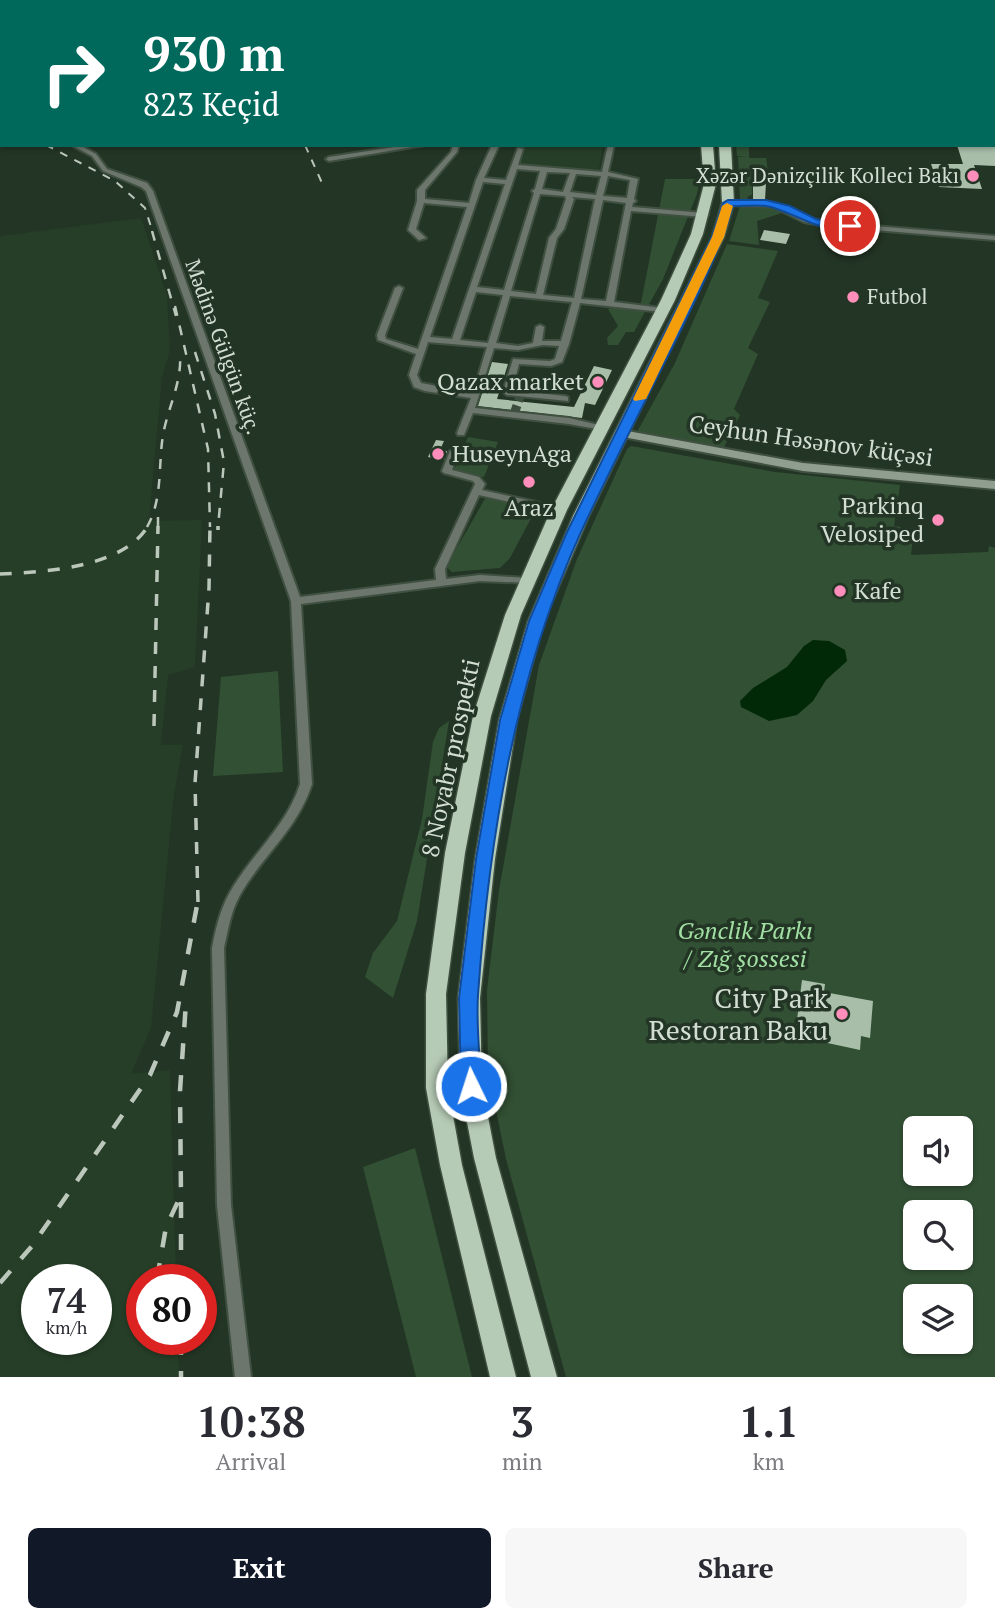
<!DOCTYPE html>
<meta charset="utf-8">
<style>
:root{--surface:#fff;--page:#f7f7f7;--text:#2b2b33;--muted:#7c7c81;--accent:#111827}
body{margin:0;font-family:"PT Serif",serif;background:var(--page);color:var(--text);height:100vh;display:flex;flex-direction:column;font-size:26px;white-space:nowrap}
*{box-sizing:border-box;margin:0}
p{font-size:23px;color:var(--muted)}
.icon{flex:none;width:38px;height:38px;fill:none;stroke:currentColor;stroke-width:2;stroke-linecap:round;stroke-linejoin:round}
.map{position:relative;height:1377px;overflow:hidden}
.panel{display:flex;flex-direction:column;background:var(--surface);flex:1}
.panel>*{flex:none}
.guide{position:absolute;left:0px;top:0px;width:996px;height:147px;box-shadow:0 2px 5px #0004;background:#00695c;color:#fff;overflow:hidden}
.controls{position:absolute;left:903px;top:1116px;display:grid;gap:14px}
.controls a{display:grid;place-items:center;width:70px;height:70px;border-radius:10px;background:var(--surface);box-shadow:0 2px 5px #0004;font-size:35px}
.speed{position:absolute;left:21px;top:1264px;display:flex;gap:14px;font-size:35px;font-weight:700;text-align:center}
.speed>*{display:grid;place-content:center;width:91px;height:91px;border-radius:50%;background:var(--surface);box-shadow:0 2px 5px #0004;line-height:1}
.speed small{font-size:18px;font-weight:400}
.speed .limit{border:10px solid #d22;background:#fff;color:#111}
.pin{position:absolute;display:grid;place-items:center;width:60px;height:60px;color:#fff;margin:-30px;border:4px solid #fff;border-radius:50%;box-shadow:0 2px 7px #0007}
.me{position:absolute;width:77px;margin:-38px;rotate:356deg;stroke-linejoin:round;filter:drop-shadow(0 0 5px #0008)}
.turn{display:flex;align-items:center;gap:24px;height:147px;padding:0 28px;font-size:32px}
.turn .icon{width:91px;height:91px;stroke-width:2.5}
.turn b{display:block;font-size:49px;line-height:60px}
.eta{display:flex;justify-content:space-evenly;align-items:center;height:119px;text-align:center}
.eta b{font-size:42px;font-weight:800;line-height:49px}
.cta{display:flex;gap:14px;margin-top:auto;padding:14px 28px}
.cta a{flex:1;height:80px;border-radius:10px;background:var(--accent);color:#fff;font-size:28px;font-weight:800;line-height:80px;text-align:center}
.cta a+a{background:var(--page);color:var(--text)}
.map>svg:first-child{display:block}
</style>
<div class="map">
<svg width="995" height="1377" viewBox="0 0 995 1377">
<rect width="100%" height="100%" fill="#233524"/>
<path fill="#263e28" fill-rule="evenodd" d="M526,145H603L599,170L520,165Z
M141,218L167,296L170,351L162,377L149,521L202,520L195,667L168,675L161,745H183L174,794L151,1028L131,1074L170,1070L176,1279H142V1339H178L179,1377H0V236ZM37,1279H96V1339H37Z"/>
<path fill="#325034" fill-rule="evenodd" d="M736,145H749V158H766L769,179H753L752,195L748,196L747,201H740L738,157H747L737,156Z
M665,179H700L697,194L663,279L634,332H626L618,345H608L607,338L618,326L608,309L618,306L640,308Z
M740,206H772L785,212L757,221L759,245L729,241Z
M727,244L778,251L758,298L770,302L748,348L758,354L734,409L740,415L724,447L637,432L675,363Z
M468,437L498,442L484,477L453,472Z
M631,446L775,472L900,485L894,526L914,529L911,555L988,552L989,546L995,548V1377H566L506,1159L488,1072L487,990L499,890L539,665L577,559L627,449ZM915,1129H961V1174H915ZM915,1213H961V1258H915ZM915,1297H961V1342H915Z
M486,497L536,509L510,558L500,568L452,572L446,567Z
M278,671L283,772L213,776L221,677Z
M449,721L417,921L393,998L365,977L373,953L397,921L422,819L433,742L439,728Z
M415,1148L472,1377H416L363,1167Z"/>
<path fill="#012807" d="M813,640L829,641L845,650L847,661L826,680L813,701L797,715L769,721L741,707L740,701L753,688L787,667L804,646Z"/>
<path fill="#a8bea9" d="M957,145H995V166L974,165L982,189L939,187L931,164H963Z
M753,182L766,183L765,200L753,199Z
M764,230L790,234L786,244L760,240Z
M492,362L508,364L497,399L574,407L594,366L612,370L595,405L585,403L582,418L478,406Z
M436,440L444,441L440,450L447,451L444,460L428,457Z
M802,980L825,984L824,992L873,1001L870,1038L861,1036L860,1050L795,1036Z"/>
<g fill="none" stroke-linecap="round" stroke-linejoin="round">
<path stroke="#3d4e3e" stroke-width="9" stroke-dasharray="9 4.5" stroke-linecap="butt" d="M514,414L521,394"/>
<defs>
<path id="minor" d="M877,0H928L931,2H874Z
M943,0H949L951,2H944Z
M994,4H995V8H994Z
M994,98H995V104H994Z
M0,108H2V113L0,112Z
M71,145H80L96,154L107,169L147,183L153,191L300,597L436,580L435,569L475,484L473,481L444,473L442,471L450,451H456L457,453L452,470L479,477L485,484L482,490L559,507L564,510L559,513L479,495L445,569L446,579L480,575L527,578L532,581L530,583L480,581L301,604L312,784C297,830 263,855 240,895C231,911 228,930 224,948L231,1205L251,1377H235L217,1205L212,948C216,927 221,906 233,887C255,851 287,825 300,784L291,601L146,191L141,187L103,171L92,156Z
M407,145H425L329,161L326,159L329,157Z
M453,145H459L457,152L425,190V199L469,203L476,180L492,145H499L484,178L506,180L518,148L523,149L518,165L602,172L608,145H614L608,172L638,179L634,199L636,201L633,203L632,207L704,213L708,215L704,217L631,211L614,302L662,308L666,310L662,312L580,303L569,344L562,362L551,366L519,364L512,390L565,396L568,397V401L507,395L503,392L513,359L550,361L555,359L559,346L543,345L518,350L494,348L475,408L569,418L603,426V430L569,424L473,413L464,435H458L457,433L471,398L425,391L414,387L409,375L416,354L378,340L377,335L395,288L399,286L403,288L385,335L386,339L418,349L467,207L424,203L416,229L426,238L419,240L408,230L417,201V190L451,152ZM517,169L540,171L535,189L532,191L534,193L504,290L477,287ZM547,172L570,173L563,192L542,189ZM576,174L601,176L596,195L570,192ZM608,176L630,180L627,198L603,196ZM483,182L505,184L452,339L430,337ZM540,194L565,196L566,199L556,229L549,238L536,294L511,291ZM572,197L595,199L574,298L543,295L557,238L564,229L574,199ZM603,200L626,203L606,301L581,299ZM476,292L503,295L488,343L460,340ZM510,296L572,302L561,341H542L544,327L540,325L536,327L533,343L518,346L496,343ZM428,342L487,347L473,393L421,383L417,375Z
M725,201L775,203L809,218L826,222L995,236V240L826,226L804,222L774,207L728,205H725Z"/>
<path id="tertiary" d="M981,0H987L988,2H981Z
M994,17H995V23H994Z"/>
<path id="secondary" d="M622,430L803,463L995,481V489L803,471L618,436V432Z"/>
<path id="trunk" d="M672,0H682L684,2H673Z
M688,0H698L700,2H689Z
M701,145H713L716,184L703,234L675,300L567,510L521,615L491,716L465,853L446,994L448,1088L462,1165L516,1377H490L440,1165L426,1088V994L445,853L473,716L505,615L551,510L661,300L691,234L704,184Z
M719,145H731L734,203L724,237L589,516L544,621L517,720L495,859L480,998L482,1086L496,1158L557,1377H531L474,1158L460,1086L458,998L475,859L499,720L528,621L573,516L712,237L722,203Z"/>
</defs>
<use href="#minor" stroke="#3f5040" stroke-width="4"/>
<use href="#tertiary" stroke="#3f5040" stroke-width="4"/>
<use href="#secondary" stroke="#3f5040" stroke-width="4"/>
<use href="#trunk" stroke="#3f5040" stroke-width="3"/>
<use href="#minor" fill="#6d766d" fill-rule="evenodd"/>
<use href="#tertiary" fill="#6d766d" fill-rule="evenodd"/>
<use href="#secondary" fill="#909e90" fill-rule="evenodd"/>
<use href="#trunk" fill="#b6cbb6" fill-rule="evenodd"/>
<path stroke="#bbc7bb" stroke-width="2" stroke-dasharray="8 8" stroke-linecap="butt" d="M239,2L243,0
M257,2L260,0
M271,2L274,0
M46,145L115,181L145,208L153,233
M305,145L322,183"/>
<path stroke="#bbc7bb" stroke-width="2.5" stroke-dasharray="10 10" stroke-linecap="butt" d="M152,231L176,316
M175,306L208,449L210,527
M195,352L215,414L224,462L218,527
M147,527C163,499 158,466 163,435C168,407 182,383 180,354
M158,527V511"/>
<path stroke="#bbc7bb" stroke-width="3.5" stroke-dasharray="12 12" stroke-linecap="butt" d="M218,530V526
M0,574C44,572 123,568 148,526
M154,726L158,526
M198,902L195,783L209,588L210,526"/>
<path stroke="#bbc7bb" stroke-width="4.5" stroke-dasharray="16 16" stroke-linecap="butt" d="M181,1202V1279
M157,1279L166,1227L181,1195L180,1091L186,1002
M0,1283L32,1246L150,1075L177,1012L198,900
M181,1339V1377"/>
</g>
<path fill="#1a73e8" stroke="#114b97" stroke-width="2" d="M766,200L790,206L816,219L856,226C833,242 790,209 766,206C755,205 743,206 733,206C719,252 698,295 677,338C645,402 611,467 581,532C515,677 489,838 478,995C476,1025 480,1056 481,1086L478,1092L471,1095L464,1092L461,1086L459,998L476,859L500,720L529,621L567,532L712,237L723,203L728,200Z"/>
<path fill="#f59e0b" d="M727,203L733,206L724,237L646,399L635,401L633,399L712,237L722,206Z"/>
<g fill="#ff8ebb" stroke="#233524" stroke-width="2.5">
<circle cx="973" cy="176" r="7"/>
<circle cx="853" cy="297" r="7"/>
<circle cx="598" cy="382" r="7"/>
<circle cx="438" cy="454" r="7"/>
<circle cx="529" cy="482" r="7"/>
<circle cx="938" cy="520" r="7"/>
<circle cx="840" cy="591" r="7"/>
<circle cx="842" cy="1014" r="7"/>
</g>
<g text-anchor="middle" stroke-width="7" stroke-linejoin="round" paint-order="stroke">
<g font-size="21" fill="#d3ded3" stroke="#233524" text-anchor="end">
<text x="959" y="183">Xəzər Dənizçilik Kolleci Bakı</text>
<text x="867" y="304" text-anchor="start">Futbol</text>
</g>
<g font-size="21" fill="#d3ded3" stroke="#233524">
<text transform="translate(223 347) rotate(70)" y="7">Mədinə Gülgün küç.</text>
</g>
<g font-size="24" fill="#d3ded3" stroke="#233524" text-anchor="end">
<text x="584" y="390">Qazax market</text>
<text x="452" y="462" text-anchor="start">HuseynAga</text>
<text x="924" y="514">Parkinq<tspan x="924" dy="28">Velosiped</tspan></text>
<text x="529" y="516" text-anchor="middle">Araz</text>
<text x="854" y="599" text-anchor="start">Kafe</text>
</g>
<g font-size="24" fill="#d3ded3" stroke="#233524">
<text transform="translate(811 441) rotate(8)" y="8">Ceyhun Həsənov küçəsi</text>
<text transform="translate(451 758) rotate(-78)" y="8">8 Noyabr prospekti</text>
</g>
<g font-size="24" font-style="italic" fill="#a1dfa3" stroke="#233524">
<text x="745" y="939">Gənclik Parkı<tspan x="745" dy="28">/ Zığ şossesi</tspan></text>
</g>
<g font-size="28" fill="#d3ded3" stroke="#233524" text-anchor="end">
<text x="828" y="1008">City Park<tspan x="828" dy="32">Restoran Baku</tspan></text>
</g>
</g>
</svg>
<div class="controls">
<a><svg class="icon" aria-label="sound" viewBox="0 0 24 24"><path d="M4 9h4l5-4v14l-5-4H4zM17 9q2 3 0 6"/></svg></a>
<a><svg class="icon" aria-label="search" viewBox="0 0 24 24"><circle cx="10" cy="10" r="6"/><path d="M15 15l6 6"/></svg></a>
<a><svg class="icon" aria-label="layers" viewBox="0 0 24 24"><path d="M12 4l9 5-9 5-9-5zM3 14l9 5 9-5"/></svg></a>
</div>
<div class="speed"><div>74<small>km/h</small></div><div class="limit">80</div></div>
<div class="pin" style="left:850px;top:226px;background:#d93025"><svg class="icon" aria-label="arrive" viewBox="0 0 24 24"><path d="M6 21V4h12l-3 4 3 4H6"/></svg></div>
<svg class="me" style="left:471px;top:1086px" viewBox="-20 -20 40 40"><circle r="17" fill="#1a73e8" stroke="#fff" stroke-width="3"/><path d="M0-11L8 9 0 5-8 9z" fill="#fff"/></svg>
<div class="guide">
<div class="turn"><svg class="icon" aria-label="right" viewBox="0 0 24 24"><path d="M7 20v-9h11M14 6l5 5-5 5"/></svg><div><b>930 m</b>823 Keçid</div></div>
</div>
</div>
<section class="panel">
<div class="eta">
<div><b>10:38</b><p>Arrival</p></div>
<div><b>3</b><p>min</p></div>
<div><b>1.1</b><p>km</p></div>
</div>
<div class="cta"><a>Exit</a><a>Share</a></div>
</section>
